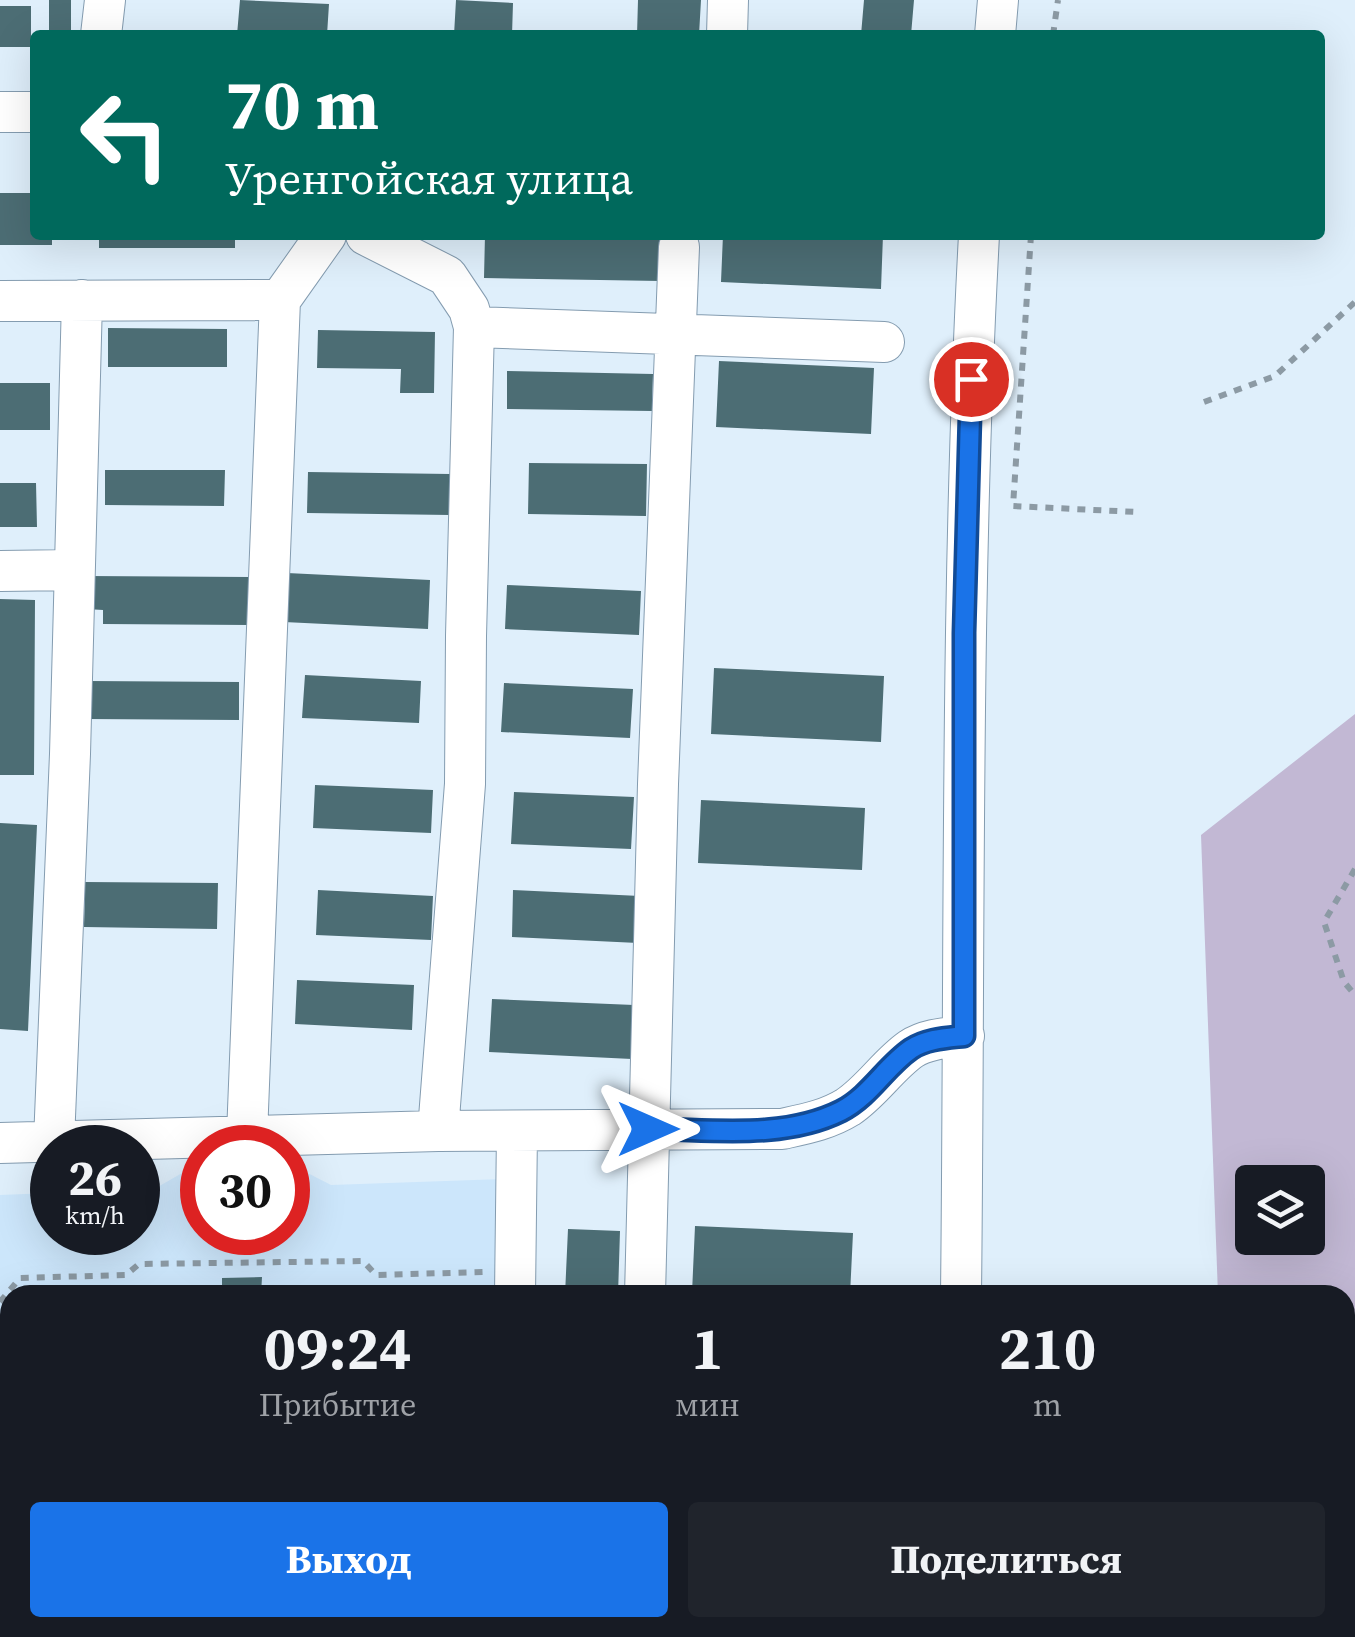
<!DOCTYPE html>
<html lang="ru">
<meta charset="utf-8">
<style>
:root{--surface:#171b24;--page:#20242c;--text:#f1f3f6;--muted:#9ea1a6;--accent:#1a73e8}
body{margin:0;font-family:"Source Serif 4",serif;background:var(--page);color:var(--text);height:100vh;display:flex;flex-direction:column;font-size:38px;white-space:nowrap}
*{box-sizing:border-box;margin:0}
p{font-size:32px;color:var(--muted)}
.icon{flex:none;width:55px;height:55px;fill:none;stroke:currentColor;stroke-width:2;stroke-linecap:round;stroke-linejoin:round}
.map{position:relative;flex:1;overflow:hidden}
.details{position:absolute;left:0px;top:1285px;width:1355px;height:352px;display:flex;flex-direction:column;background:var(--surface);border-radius:30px 30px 0 0;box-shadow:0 10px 40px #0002}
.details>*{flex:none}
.banner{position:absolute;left:30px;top:30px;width:1295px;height:210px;border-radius:10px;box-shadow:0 10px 40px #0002;background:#00695c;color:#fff;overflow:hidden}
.buttons{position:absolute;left:1235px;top:1165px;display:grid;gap:20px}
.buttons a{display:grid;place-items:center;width:90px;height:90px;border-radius:10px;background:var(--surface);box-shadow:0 10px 40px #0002;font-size:50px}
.speed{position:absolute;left:30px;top:1125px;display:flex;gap:20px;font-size:50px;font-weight:700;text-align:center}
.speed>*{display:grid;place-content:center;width:130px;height:130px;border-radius:50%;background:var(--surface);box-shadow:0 10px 40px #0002;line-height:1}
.speed small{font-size:25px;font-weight:400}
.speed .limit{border:15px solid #d22;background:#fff;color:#111}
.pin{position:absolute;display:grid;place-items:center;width:85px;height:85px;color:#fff;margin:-42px;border:5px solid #fff;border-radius:50%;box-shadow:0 2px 10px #0007}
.me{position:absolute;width:110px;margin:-55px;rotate:90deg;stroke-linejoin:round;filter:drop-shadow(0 0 8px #0008)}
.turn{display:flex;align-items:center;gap:35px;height:210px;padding:0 30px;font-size:45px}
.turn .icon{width:130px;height:130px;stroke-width:2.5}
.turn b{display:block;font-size:70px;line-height:85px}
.eta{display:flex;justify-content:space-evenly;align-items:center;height:170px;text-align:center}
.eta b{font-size:60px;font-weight:700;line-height:70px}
.primary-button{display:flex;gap:20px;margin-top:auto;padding:20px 30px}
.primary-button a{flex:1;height:115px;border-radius:10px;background:var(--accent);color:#fff;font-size:40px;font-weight:700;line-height:115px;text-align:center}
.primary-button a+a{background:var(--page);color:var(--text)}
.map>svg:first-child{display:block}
</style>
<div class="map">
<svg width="1355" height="1637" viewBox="0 0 1355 1637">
<rect width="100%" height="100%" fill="#dfeffb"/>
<path fill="#cce6fb" d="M288,1163L331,1185L535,1178L532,1295H10V1628H482L479,1637H0V1195L52,1193V1232H138V1189L156,1188L196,1165H202V1232H288Z"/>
<path fill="#c2b8d4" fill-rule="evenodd" d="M1355,714V1508L1345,1505V1295H1218L1201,835ZM1252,1182H1308V1238H1252Z"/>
<path fill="#4c6d74" d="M49,0H71V35H49Z
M240,0L329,4L327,35H237Z
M456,0L513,3L512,35H454Z
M638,0H701L699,35H637Z
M864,0H914L911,35H861Z
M0,6H31V47H0Z
M0,193H35V235H52V245H0Z
M99,235H235V248H99Z
M485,235L662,238L661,281L484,278Z
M723,235H883L881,289L721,282Z
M108,328L227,329V367H108Z
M318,330L435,332L434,393H400L401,369L317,368Z
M719,361L874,368L871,434L716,427Z
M507,371L653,374L652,411L507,409Z
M0,383H50V430H0Z
M529,463L647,464L646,516L528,514Z
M105,470H225L224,506L105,505Z
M308,472L450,474V515L307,513Z
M0,483H36L37,527H0Z
M287,573L430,580L428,629L284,622Z
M86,576L250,577L249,625L103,624V610L86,609Z
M507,585L641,591L639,635L505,629Z
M0,599L35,600L34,775H0Z
M714,668L884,676L881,742L711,734Z
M305,675L421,681L419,723L302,718Z
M88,681L239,682V720L87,719Z
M504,683L633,689L630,738L501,732Z
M315,785L433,790L431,833L313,828Z
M514,792L634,797L631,849L511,844Z
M701,800L865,808L862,870L698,863Z
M0,823L37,825L28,1031L0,1029Z
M85,882L218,883L217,929L84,927Z
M318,890L433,896L431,940L316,935Z
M513,890L640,896L638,943L512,937Z
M297,980L414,985L412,1030L295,1024Z
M492,999L634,1005L632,1059L489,1052Z
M695,1226L853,1233L850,1295L692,1293Z
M568,1229L620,1231L618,1295H565Z
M262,1277L261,1295H222V1278Z
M135,1628H319V1637H135Z
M402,1628H446V1637H403Z
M1048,1628H1115V1637H1048Z"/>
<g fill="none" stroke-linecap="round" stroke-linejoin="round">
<defs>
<path id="minor" d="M101,35L105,0
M727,35L728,0
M995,35L998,0
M0,112H35
M366,235L447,276L469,309L474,327L466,636L465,784L438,1131
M0,301L280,300
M474,327L884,342
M0,571L74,570
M247,1135L280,300L326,235
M54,1141L70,754L82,300
M0,1143L438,1131L782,1129C805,1124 827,1120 848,1107C872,1091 888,1065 911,1049C926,1039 946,1038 964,1036
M515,1295L517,1131
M645,1295L658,784L679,247
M961,1295C965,942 960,588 979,235
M0,1550H10
M638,1637L639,1628
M958,1637V1628"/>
</defs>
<use href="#minor" stroke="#849cb0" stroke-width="42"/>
<path stroke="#8c9aa4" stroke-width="6" stroke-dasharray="8 8" stroke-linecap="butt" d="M1053,35L1058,0
M1031,235L1013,506L1136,512
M1204,402L1275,376L1355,302
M1355,869L1324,922L1344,982L1355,995
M0,1302L20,1278L126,1275L139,1264L363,1261L376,1275L483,1272
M90,1628V1637
M357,1637V1628
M491,1637L494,1628"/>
<use href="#minor" stroke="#fff" stroke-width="40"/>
</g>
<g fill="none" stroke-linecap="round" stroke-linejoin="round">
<defs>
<path id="route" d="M648,1129C711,1129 783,1140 841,1111C870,1096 885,1067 911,1049C926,1039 946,1038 964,1036V633L971,379"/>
</defs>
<use href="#route" stroke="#114b97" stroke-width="25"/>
<use href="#route" stroke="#1a73e8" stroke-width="18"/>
</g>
</svg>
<div class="buttons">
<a><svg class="icon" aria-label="layers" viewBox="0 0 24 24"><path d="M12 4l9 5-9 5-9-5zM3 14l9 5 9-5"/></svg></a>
</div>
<div class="speed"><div>26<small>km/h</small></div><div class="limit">30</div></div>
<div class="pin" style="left:971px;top:379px;background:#d93025"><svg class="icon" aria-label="arrive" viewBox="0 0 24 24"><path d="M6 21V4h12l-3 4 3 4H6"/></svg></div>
<svg class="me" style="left:648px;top:1129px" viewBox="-20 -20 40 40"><path d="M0-17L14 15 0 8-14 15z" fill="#1a73e8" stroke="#fff" stroke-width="4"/></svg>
<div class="banner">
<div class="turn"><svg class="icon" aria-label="left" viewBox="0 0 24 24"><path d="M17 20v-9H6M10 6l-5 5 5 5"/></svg><div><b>70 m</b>Уренгойская улица</div></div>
</div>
<section class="details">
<div class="eta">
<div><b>09:24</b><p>Прибытие</p></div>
<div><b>1</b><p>мин</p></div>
<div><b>210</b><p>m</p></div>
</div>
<div class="primary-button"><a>Выход</a><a>Поделиться</a></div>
</section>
</div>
